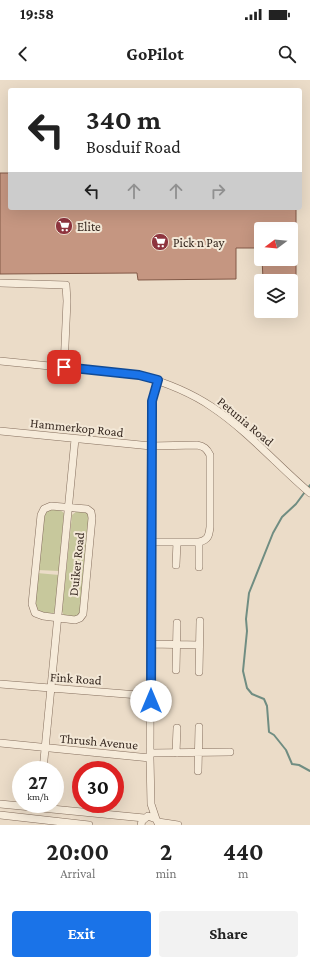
<!DOCTYPE html>
<style>
:root{--surface:#fff;--page:#f2f2f2;--text:#222;--muted:#767676;--accent:#1a73e8}
body{margin:0;font-family:"Crimson Pro",serif;background:var(--page);color:var(--text);height:100vh;display:flex;flex-direction:column;font-size:15px;white-space:nowrap}
*{box-sizing:border-box;margin:0}
p{font-size:13px;color:var(--muted)}
.icon{flex:none;width:22px;height:22px;fill:none;stroke:currentColor;stroke-width:2;stroke-linecap:round;stroke-linejoin:round}
.map{position:relative;height:745px;overflow:hidden}
.panel{display:flex;flex-direction:column;background:var(--surface);flex:1}
.panel>*{flex:none}
.hud{position:absolute;left:8px;top:8px;width:294px;height:122px;border-radius:4px;box-shadow:0 4px 16px #0002;background:#fff;color:var(--text);overflow:hidden}
.needle{width:26px;rotate:254deg}
.tools{position:absolute;left:254px;top:142px;display:grid;gap:8px}
.tools a{display:grid;place-items:center;width:44px;height:44px;border-radius:4px;background:var(--surface);box-shadow:0 4px 16px #0002;font-size:20px}
.speed{position:absolute;left:12px;top:681px;display:flex;gap:8px;font-size:20px;font-weight:700;text-align:center}
.speed>*{display:grid;place-content:center;width:52px;height:52px;border-radius:50%;background:var(--surface);box-shadow:0 4px 16px #0002;line-height:1}
.speed small{font-size:10px;font-weight:400}
.speed .limit{border:6px solid #d22;background:#fff;color:#111}
.pin{position:absolute;display:grid;place-items:center;width:34px;height:34px;color:#fff;margin:-17px;border-radius:8px;box-shadow:0 2px 6px #0006}
.me{position:absolute;width:44px;margin:-22px;rotate:0deg;stroke-linejoin:round;filter:drop-shadow(0 0 3px #0008)}
.turn{display:flex;align-items:center;gap:14px;height:84px;padding:0 12px;font-size:18px}
.turn .icon{width:52px;height:52px;stroke-width:2.5}
.turn b{display:block;font-size:28px;line-height:34px}
.lanes{display:flex;align-items:center;height:38px;padding:0 12px;background:#0003;justify-content:center;gap:20px;direction:ltr}
.lanes .off{opacity:.35}
.eta{display:flex;justify-content:space-evenly;align-items:center;height:68px;text-align:center}
.eta b{font-size:24px;font-weight:700;line-height:28px}
.cta{display:flex;gap:8px;margin-top:auto;padding:8px 12px}
.cta a{flex:1;height:46px;border-radius:4px;background:var(--accent);color:#fff;font-size:16px;font-weight:700;line-height:46px;text-align:center}
.cta a+a{background:var(--page);color:var(--text)}
.status{display:flex;justify-content:space-between;align-items:center;height:28px;padding:0 20px;background:var(--surface);direction:ltr}
.status svg{height:11px;fill:currentColor}
header{display:flex;justify-content:space-between;align-items:center;height:52px;padding:0 12px;background:var(--surface);font-size:18px;font-weight:700}
.map>svg:first-child{display:block}
</style>
<div class="status"><b>19:58</b><svg viewBox="0 0 49 12"><path d="M0 12V9h3v3zM5 12V6h3v6zM10 12V3h3v9zM15 12V0h3v12zM26 1h20v11H26zM47 4h2v5h-2z"/></svg></div>
<header><svg class="icon" aria-label="back" viewBox="0 0 24 24"><path d="M15 5l-7 7 7 7"/></svg>GoPilot<svg class="icon" aria-label="search" viewBox="0 0 24 24"><circle cx="10" cy="10" r="6"/><path d="M15 15l6 6"/></svg></header>
<div class="map">
<svg width="310" height="745" viewBox="0 0 310 745">
<rect width="100%" height="100%" fill="#ebdcc8"/>
<path fill="#c7c89c" d="M49,429L60,430L64,433L59,491L38,490L44,433Z
M77,431L87,432L89,434L80,533L77,537L64,536L62,531L72,435Z
M37,493L59,495L55,530L53,534H40L34,526Z"/>
<g fill="none" stroke-linecap="round" stroke-linejoin="round">
<path stroke="#708d82" stroke-width="2" d="M310,405L296,424L282,437L273,453L249,513L246,539L247,551L243,591L247,608L252,614L264,619L267,626L269,652L274,655L286,670L292,684L299,685L310,691"/>
</g>
<path fill="#c59681" stroke="#825846" d="M0,93H10V128H296V199H263L262,179H291V149H261V168H236V199L138,200L137,193L0,194Z"/>
<g fill="none" stroke-linecap="round" stroke-linejoin="round">
<defs>
<path id="minor" d="M0,203L66,205L67,221L64,287
M0,281L139,295C164,302 190,312 212,327C248,351 277,385 310,413
M0,351L151,366L197,365C204,366 207,369 210,375V447C209,456 208,460 199,462H151
M51,426L87,429L91,432L92,438L83,534L80,538L75,540L43,536L35,533L32,524L41,435L44,429Z
M199,462V487
M176,485L177,462
M151,564L199,565
M176,590L177,543
M199,592L200,541
M0,604L151,616
M0,663L150,678
M151,673L230,672
M176,673L177,648
M43,690L75,359
M198,691L199,647
M0,724L144,738
M0,735L89,745
M156,739L151,724L150,678L151,366L152,321L158,300
M158,742L178,745
M141,745L142,741L148,736L156,739L159,745"/>
</defs>
<use href="#minor" stroke="#856f5e" stroke-width="8"/>
<use href="#minor" stroke="#f6ebda" stroke-width="7"/>
</g>
<g fill="none" stroke-linecap="round" stroke-linejoin="round">
<defs>
<path id="route" d="M64,287L139,295L158,300L152,321V331L151,621"/>
</defs>
<use href="#route" stroke="#114b97" stroke-width="10"/>
<use href="#route" stroke="#1a73e8" stroke-width="7"/>
</g>
<defs>
<symbol id="supermarket-disc" viewBox="-11 -11 22 22"><circle r="9.5" fill="#8e343e" stroke="#f3e8d7"/><path d="M-6-5.5h2.5l.6 2H6L4.5 2H-2.5L-4.4-4H-6ZM-1.5 3.2a1.3 1.3 0 1 0 .1 0ZM3 3.2a1.3 1.3 0 1 0 .1 0Z" fill="#fff"/></symbol>
</defs>
<g fill-rule="evenodd">
<use href="#supermarket-disc" x="54" y="136" width="20" height="20"/>
<use href="#supermarket-disc" x="150" y="152" width="20" height="20"/>
</g>
<g text-anchor="middle" stroke-width="4" stroke-linejoin="round" paint-order="stroke">
<g font-size="13" fill="#372921" stroke="#f3e8d7" text-anchor="start">
<text x="77" y="151">Elite</text>
<text x="173" y="167">Pick n Pay</text>
</g>
<g font-size="13" fill="#372921" stroke="#f3e8d7">
<text transform="translate(246 341) rotate(40)" y="5">Petunia Road</text>
<text transform="translate(77 347) rotate(6)" y="5">Hammerkop Road</text>
<text transform="translate(76 484) rotate(-84)" y="5">Duiker Road</text>
<text transform="translate(76 598) rotate(4)" y="5">Fink Road</text>
<text transform="translate(99 661) rotate(5)" y="5">Thrush Avenue</text>
</g>
</g>
</svg>
<div class="tools">
<a><svg class="needle" viewBox="-14 -14 28 28"><path d="M0-13l5 13h-10z" fill="#e53935"/><path d="M0 13l5-13h-10z" fill="#767676"/></svg></a>
<a><svg class="icon" aria-label="layers" viewBox="0 0 24 24"><path d="M12 4l9 5-9 5-9-5zM3 14l9 5 9-5"/></svg></a>
</div>
<div class="speed"><div>27<small>km/h</small></div><div class="limit">30</div></div>
<div class="pin" style="left:64px;top:287px;background:#d93025"><svg class="icon" aria-label="arrive" viewBox="0 0 24 24"><path d="M6 21V4h12l-3 4 3 4H6"/></svg></div>
<svg class="me" style="left:151px;top:621px" viewBox="-20 -20 40 40"><circle r="19" fill="#fff"/><path d="M0-13L10 11 0 6-10 11z" fill="#1a73e8"/></svg>
<div class="hud">
<div class="turn"><svg class="icon" aria-label="left" viewBox="0 0 24 24"><path d="M17 20v-9H6M10 6l-5 5 5 5"/></svg><div><b>340 m</b>Bosduif Road</div></div>
<div class="lanes"><svg class="icon" aria-label="left" viewBox="0 0 24 24"><path d="M17 20v-9H6M10 6l-5 5 5 5"/></svg><svg class="icon off" aria-label="ahead" viewBox="0 0 24 24"><path d="M12 20V5M6 11l6-6 6 6"/></svg><svg class="icon off" aria-label="ahead" viewBox="0 0 24 24"><path d="M12 20V5M6 11l6-6 6 6"/></svg><svg class="icon off" aria-label="right" viewBox="0 0 24 24"><path d="M7 20v-9h11M14 6l5 5-5 5"/></svg></div>
</div>
</div>
<section class="panel">
<div class="eta">
<div><b>20:00</b><p>Arrival</p></div>
<div><b>2</b><p>min</p></div>
<div><b>440</b><p>m</p></div>
</div>
<div class="cta"><a>Exit</a><a>Share</a></div>
</section>
